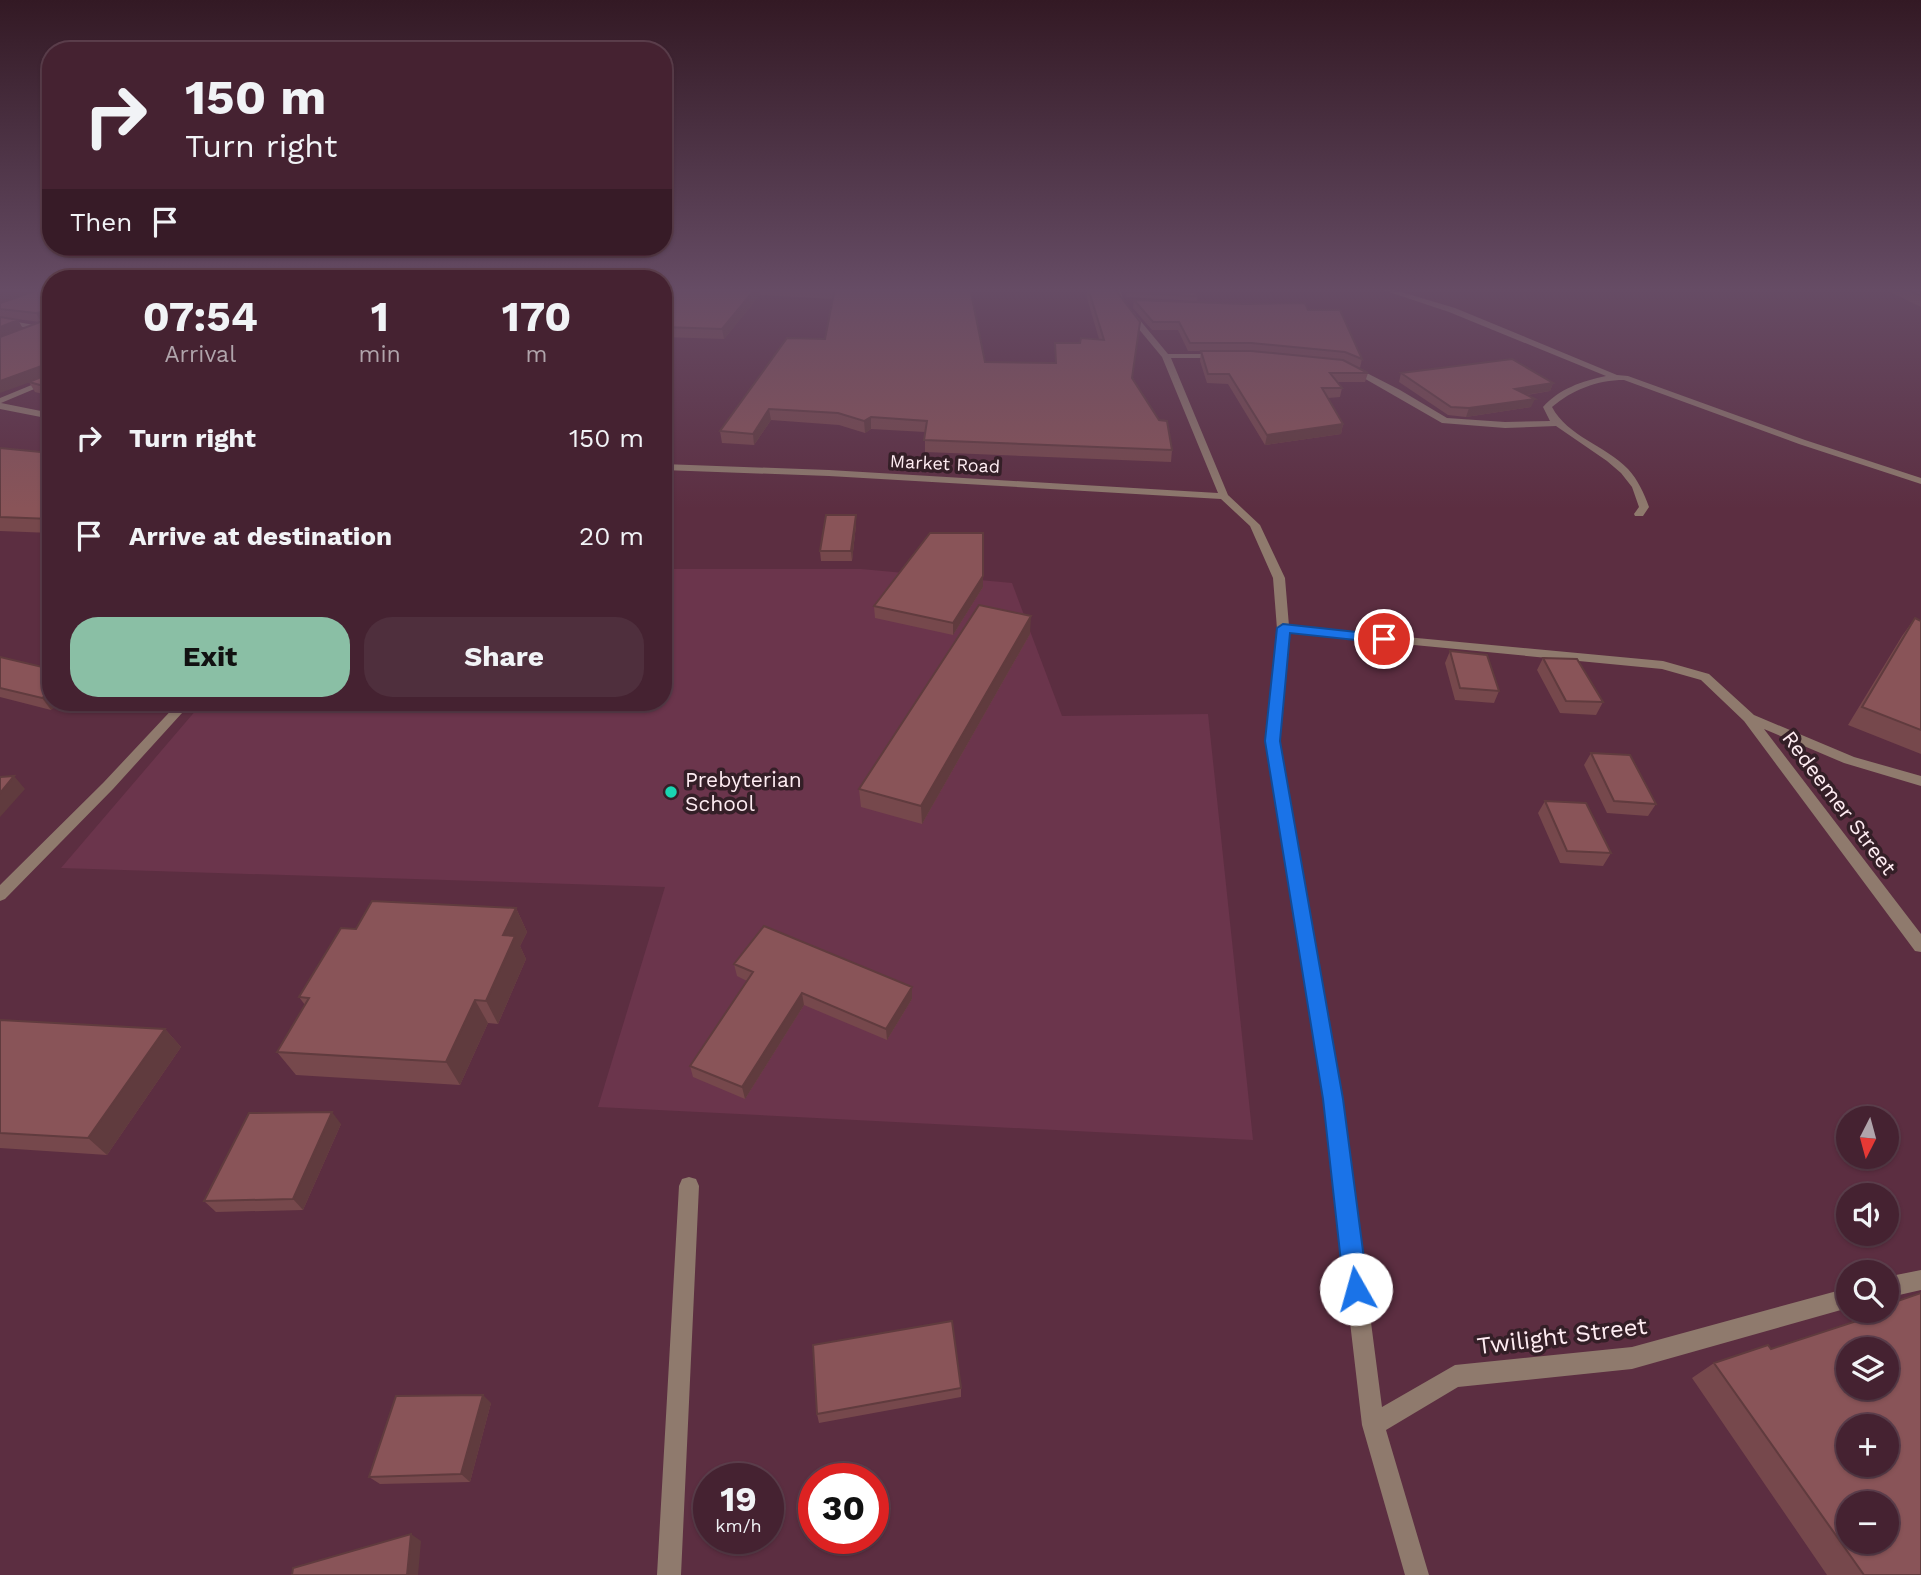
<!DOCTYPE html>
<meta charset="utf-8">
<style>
:root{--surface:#452231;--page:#4f2f3d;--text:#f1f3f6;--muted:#b0a4ab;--line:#5d3f4d;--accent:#8abfa5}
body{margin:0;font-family:"Work Sans",sans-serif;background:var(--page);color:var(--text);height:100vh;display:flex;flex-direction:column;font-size:26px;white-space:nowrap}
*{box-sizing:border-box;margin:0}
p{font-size:23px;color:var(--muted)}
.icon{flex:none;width:38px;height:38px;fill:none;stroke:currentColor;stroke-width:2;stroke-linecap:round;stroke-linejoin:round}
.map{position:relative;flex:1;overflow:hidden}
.side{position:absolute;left:42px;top:270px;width:630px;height:441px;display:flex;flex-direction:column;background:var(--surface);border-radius:28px;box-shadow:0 2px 5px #0004,0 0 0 2px var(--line)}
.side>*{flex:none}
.guide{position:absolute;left:42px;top:42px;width:630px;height:214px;border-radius:28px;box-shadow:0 2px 5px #0004,0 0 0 2px var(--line);background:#452231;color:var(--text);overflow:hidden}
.needle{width:46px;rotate:186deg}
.controls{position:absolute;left:1836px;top:1106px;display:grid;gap:14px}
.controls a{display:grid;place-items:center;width:63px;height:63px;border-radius:50%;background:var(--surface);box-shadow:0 2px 5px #0004,0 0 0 2px var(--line);font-size:35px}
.speed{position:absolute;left:693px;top:1463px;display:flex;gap:14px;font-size:35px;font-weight:700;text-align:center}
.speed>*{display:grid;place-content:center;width:91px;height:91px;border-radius:50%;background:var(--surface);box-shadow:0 2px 5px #0004,0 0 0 2px var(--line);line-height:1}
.speed small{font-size:18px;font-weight:400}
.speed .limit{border:10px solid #d22;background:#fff;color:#111}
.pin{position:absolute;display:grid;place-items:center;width:60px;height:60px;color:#fff;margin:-30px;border:4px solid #fff;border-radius:50%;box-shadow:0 2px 7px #0007}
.me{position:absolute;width:77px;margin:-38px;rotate:353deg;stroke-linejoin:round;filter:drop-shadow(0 0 5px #0008)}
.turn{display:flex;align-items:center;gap:24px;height:147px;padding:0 28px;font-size:32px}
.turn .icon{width:91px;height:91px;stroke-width:2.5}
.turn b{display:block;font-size:49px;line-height:60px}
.then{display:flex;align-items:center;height:66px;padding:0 28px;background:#0003;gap:14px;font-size:26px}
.eta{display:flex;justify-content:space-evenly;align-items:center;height:119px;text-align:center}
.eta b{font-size:42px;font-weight:700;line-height:49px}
.cta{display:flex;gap:14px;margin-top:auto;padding:14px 28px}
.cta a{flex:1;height:80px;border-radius:28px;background:var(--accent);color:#111;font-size:28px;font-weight:700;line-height:80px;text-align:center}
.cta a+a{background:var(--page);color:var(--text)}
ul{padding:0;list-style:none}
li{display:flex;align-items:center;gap:21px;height:98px;padding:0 28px}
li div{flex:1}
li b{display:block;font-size:26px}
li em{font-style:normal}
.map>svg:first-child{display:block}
</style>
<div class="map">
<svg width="1921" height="1575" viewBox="0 0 1921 1575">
<rect width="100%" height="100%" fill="#5c2e41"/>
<path fill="#6b354c" d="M663,569H861L1012,583L1062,716L1208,714L1253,1140L598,1107L665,887L61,868L203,702H663Z"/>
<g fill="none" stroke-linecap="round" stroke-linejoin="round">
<path fill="#8f7a6d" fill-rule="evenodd" d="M1111,288H1119L1124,301L1168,354H1218L1222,356L1218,358H1171L1228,495L1260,525L1285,578L1289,626L1663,661L1709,674L1754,715L1854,757L1921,776V786L1844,763L1764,729L1921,934V952L1915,951L1744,721L1701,680L1662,669L1289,633L1279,741L1342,1099L1382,1407L1455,1365L1632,1347L1848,1288V1308L1632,1369L1458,1387L1386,1430L1429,1575H1405L1362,1425L1324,1099L1265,741L1277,629L1273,578L1250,526L1221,499L829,476L663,470V464L829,470L1218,493L1162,357L1118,304Z
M1377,288H1388L1455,308L1617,375L1628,376L1805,440L1921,478V484L1799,444L1624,380C1597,380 1572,390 1552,407C1568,437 1605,445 1628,469C1638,480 1644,493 1649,507L1643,516H1635L1634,514L1639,507L1632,487L1621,473L1607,461L1556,426L1505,428L1442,423L1348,369L1355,367L1400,390L1447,418L1505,422L1550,421L1543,407C1559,389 1582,381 1606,376L1449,312Z
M0,319L40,326L44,328L40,330L0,323Z
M51,377V382L1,403L51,413V419L0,409V398Z
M179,702H192L113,789L5,899L0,901V885L103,783Z
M689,1177L696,1179L699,1186L681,1575H657L679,1186L682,1179Z
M1921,1270V1290L1886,1298V1277Z"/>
</g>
<path fill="#76484c" d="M0,288H51V396L35,392L29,382L18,320L23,329L40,322L0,317Z
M663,288H970L985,362L1055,363V343H1080L1099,339L1087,298V288L1133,378L1172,450L1171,462L925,452V432L871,429L865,433L839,425L771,420L754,445L722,443L720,431L825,339L833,299L760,295L724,339L663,337Z
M1882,288H1921V307Z
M1127,293L1198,296L1197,301L1126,297Z
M1134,300L1308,310L1362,359L1360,368L1343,360L1368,373L1365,382H1338L1342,388L1340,397L1328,398L1343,424L1341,434L1265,445L1228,384L1207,383L1200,361L1201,351H1188L1178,330H1152L1133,308Z
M1401,373L1553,383L1550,391L1527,395L1531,407L1466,417L1448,415L1399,382Z
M0,448L51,453V533L0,531Z
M856,525L852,561H821L820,551Z
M983,587L953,635L875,618L874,606Z
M1915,618L1921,621V754L1848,725L1902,636Z
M1030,634L922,824L861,807L859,789Z
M1450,651L1499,691L1494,703L1455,700L1445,663Z
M0,657L51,669V710L0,697Z
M1543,658L1603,702L1596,715L1560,713L1537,670Z
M1591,753L1656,804L1648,816L1607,813L1584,765Z
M1545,801L1611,853L1603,866L1560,863L1538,813Z
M516,908L527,932L520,946L526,959L498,1024L488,1023L460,1085L296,1075L277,1052L305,1005L299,997L356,929Z
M734,964L912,999L887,1040L804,1005L745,1099L693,1077L690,1066L747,981L737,976Z
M0,1020L165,1029L181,1047L107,1155L0,1148Z
M341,1124L303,1210L216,1212L204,1201Z
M1872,1311L1921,1575H1827L1692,1378L1714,1363L1771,1349L1848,1324L1866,1313Z
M961,1388V1397L819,1423L817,1414Z
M491,1403L470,1482L380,1484L369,1477Z"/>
<path fill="#603b3e" d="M14,288H45L0,303V293Z
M756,288H759L760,295L724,339L722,329Z
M47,311L51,320L41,322L36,313Z
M18,320L23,329L0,338V327Z
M44,365L50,375L0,393V381Z
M1553,383L1550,391L1512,397L1515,389Z
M1535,399L1531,407L1466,417L1469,408Z
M769,409L771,420L754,445L753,434Z
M871,417V429L865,433L864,421Z
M1343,424L1341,434L1265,445L1267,435Z
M856,515V525L852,561L851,551Z
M983,576V587L953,635V623Z
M1031,616L1030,634L922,824L921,806Z
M51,692V702H64L51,710L42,698Z
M14,776L25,789L0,817V793Z
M516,908L527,932L520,946L526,959L498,1024L486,1001L503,935Z
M912,987V999L887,1040L886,1029Z
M802,993L804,1005L745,1099L742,1087Z
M475,1000L488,1023L460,1085L446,1062Z
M165,1029L181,1047L107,1155L88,1138Z
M332,1112L341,1124L303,1210L293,1199Z
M483,1395L491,1403L470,1482L461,1474Z
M411,1534L421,1541L418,1575H407Z"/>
<path fill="#895458" stroke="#603b3e" stroke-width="2" fill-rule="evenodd" d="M0,288H14L0,293Z
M44,288H51V388L29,382L46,375L48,367L44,365L0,381V337L48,319L47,311L36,313L0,309V303Z
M663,288H756L722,329L663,327Z
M831,288H970L985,362L1056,363L1055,343H1080L1081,338L1104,340L1088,288H1114L1140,322L1132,378L1159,420L1167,421L1172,450L924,440L927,421L871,417L864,421L838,413L769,409L753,434L720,431L787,338L825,339L835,288Z
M1905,288H1921V296Z
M1195,292L1198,296L1127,293H1172Z
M1134,300L1245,304L1305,303L1308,310H1340L1362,359L1345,352L1251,343H1190L1179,322H1153Z
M0,317L18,320L0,327Z
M1201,351H1251L1343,360L1368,373H1330L1342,388H1322L1343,424L1267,435L1229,374H1208Z
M1512,359L1553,383L1515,389L1535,399L1469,408L1451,407L1401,373Z
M0,448L51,453V519L0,517Z
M826,515H856L851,551H820Z
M930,533H983V576L953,623L874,606Z
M979,605L1031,616L921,806L859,789Z
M1915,618L1921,621V730L1862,707Z
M1450,651L1487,655L1499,691L1460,688Z
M0,657L51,669V692L42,698L0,688Z
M1543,658L1577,659L1603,702L1566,701Z
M1591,753L1630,755L1656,804L1614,801Z
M14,776L0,793V777Z
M1545,801L1586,803L1611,853L1567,851Z
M372,901L516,908L503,935L515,936L486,1001L475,1000L446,1062L277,1052L309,998L299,997L341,928L356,929Z
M764,926L912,987L886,1029L802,993L742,1087L690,1066L753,972L734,964Z
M0,1020L165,1029L88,1138L0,1133Z
M332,1112L293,1199L204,1201L249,1113Z
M1921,1293V1575H1864L1714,1363L1768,1345L1771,1349L1869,1317L1866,1313L1872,1311H1886V1305ZM1848,1349H1886V1388H1848ZM1848,1426H1886V1465H1848ZM1848,1503H1886V1542H1848Z
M952,1321L961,1388L817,1414L813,1345Z
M483,1395L461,1474L369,1477L396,1396Z
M411,1534L407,1575H292L293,1568Z"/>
<linearGradient id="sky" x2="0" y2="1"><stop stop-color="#331924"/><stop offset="0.57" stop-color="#664c65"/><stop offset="1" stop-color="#664c65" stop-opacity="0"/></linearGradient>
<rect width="1921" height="509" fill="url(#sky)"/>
<path fill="#1a73e8" stroke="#114b97" stroke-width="2" d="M1283,624L1384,635L1391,639L1384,643L1290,633L1280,741L1343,1099L1368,1289L1364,1297L1356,1301L1348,1297L1344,1289L1323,1099L1265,741L1277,628Z"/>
<circle fill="#19d5b2" stroke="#341f27" stroke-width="2.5" cx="671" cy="792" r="7"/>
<g text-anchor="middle" stroke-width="7" stroke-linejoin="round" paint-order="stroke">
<g font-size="18" fill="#feecf2" stroke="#341f27">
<text transform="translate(945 464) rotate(3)" y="6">Market Road</text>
</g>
<g font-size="21" fill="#feecf2" stroke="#341f27" text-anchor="start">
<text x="685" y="787">Prebyterian<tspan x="685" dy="24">School</tspan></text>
</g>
<g font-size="21" fill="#feecf2" stroke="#341f27">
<text transform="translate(1839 803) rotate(53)" y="7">Redeemer Street</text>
</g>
<g font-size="24" fill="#feecf2" stroke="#341f27">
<text transform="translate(1562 1336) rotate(-7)" y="8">Twilight Street</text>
</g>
</g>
</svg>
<div class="controls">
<a><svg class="needle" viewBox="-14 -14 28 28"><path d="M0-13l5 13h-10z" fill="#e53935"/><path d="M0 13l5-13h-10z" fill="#b0a4ab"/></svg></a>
<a><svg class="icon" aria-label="sound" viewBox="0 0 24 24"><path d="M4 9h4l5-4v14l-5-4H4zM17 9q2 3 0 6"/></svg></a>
<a><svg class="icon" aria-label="search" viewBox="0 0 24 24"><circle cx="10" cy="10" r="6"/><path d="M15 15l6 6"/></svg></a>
<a><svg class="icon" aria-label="layers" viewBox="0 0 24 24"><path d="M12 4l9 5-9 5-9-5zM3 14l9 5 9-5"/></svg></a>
<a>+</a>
<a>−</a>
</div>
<div class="speed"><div>19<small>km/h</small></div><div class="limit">30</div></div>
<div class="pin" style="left:1384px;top:639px;background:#d93025"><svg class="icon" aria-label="arrive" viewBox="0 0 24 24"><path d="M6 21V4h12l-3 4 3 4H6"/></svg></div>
<svg class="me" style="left:1356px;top:1289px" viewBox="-20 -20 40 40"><circle r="19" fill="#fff"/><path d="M0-13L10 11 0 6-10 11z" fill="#1a73e8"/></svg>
<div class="guide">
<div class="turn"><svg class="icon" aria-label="right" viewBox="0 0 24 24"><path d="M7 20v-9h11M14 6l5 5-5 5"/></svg><div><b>150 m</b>Turn right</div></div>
<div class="then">Then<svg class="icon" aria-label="arrive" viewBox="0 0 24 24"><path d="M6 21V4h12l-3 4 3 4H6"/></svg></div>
</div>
<section class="side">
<div class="eta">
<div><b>07:54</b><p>Arrival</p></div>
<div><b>1</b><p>min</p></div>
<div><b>170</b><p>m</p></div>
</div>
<ul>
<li><svg class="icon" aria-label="right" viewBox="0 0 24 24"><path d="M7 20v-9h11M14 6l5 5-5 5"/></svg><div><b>Turn right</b></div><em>150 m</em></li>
<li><svg class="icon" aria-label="arrive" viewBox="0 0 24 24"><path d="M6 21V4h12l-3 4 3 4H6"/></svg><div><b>Arrive at destination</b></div><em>20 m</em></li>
</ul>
<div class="cta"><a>Exit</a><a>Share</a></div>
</section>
</div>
